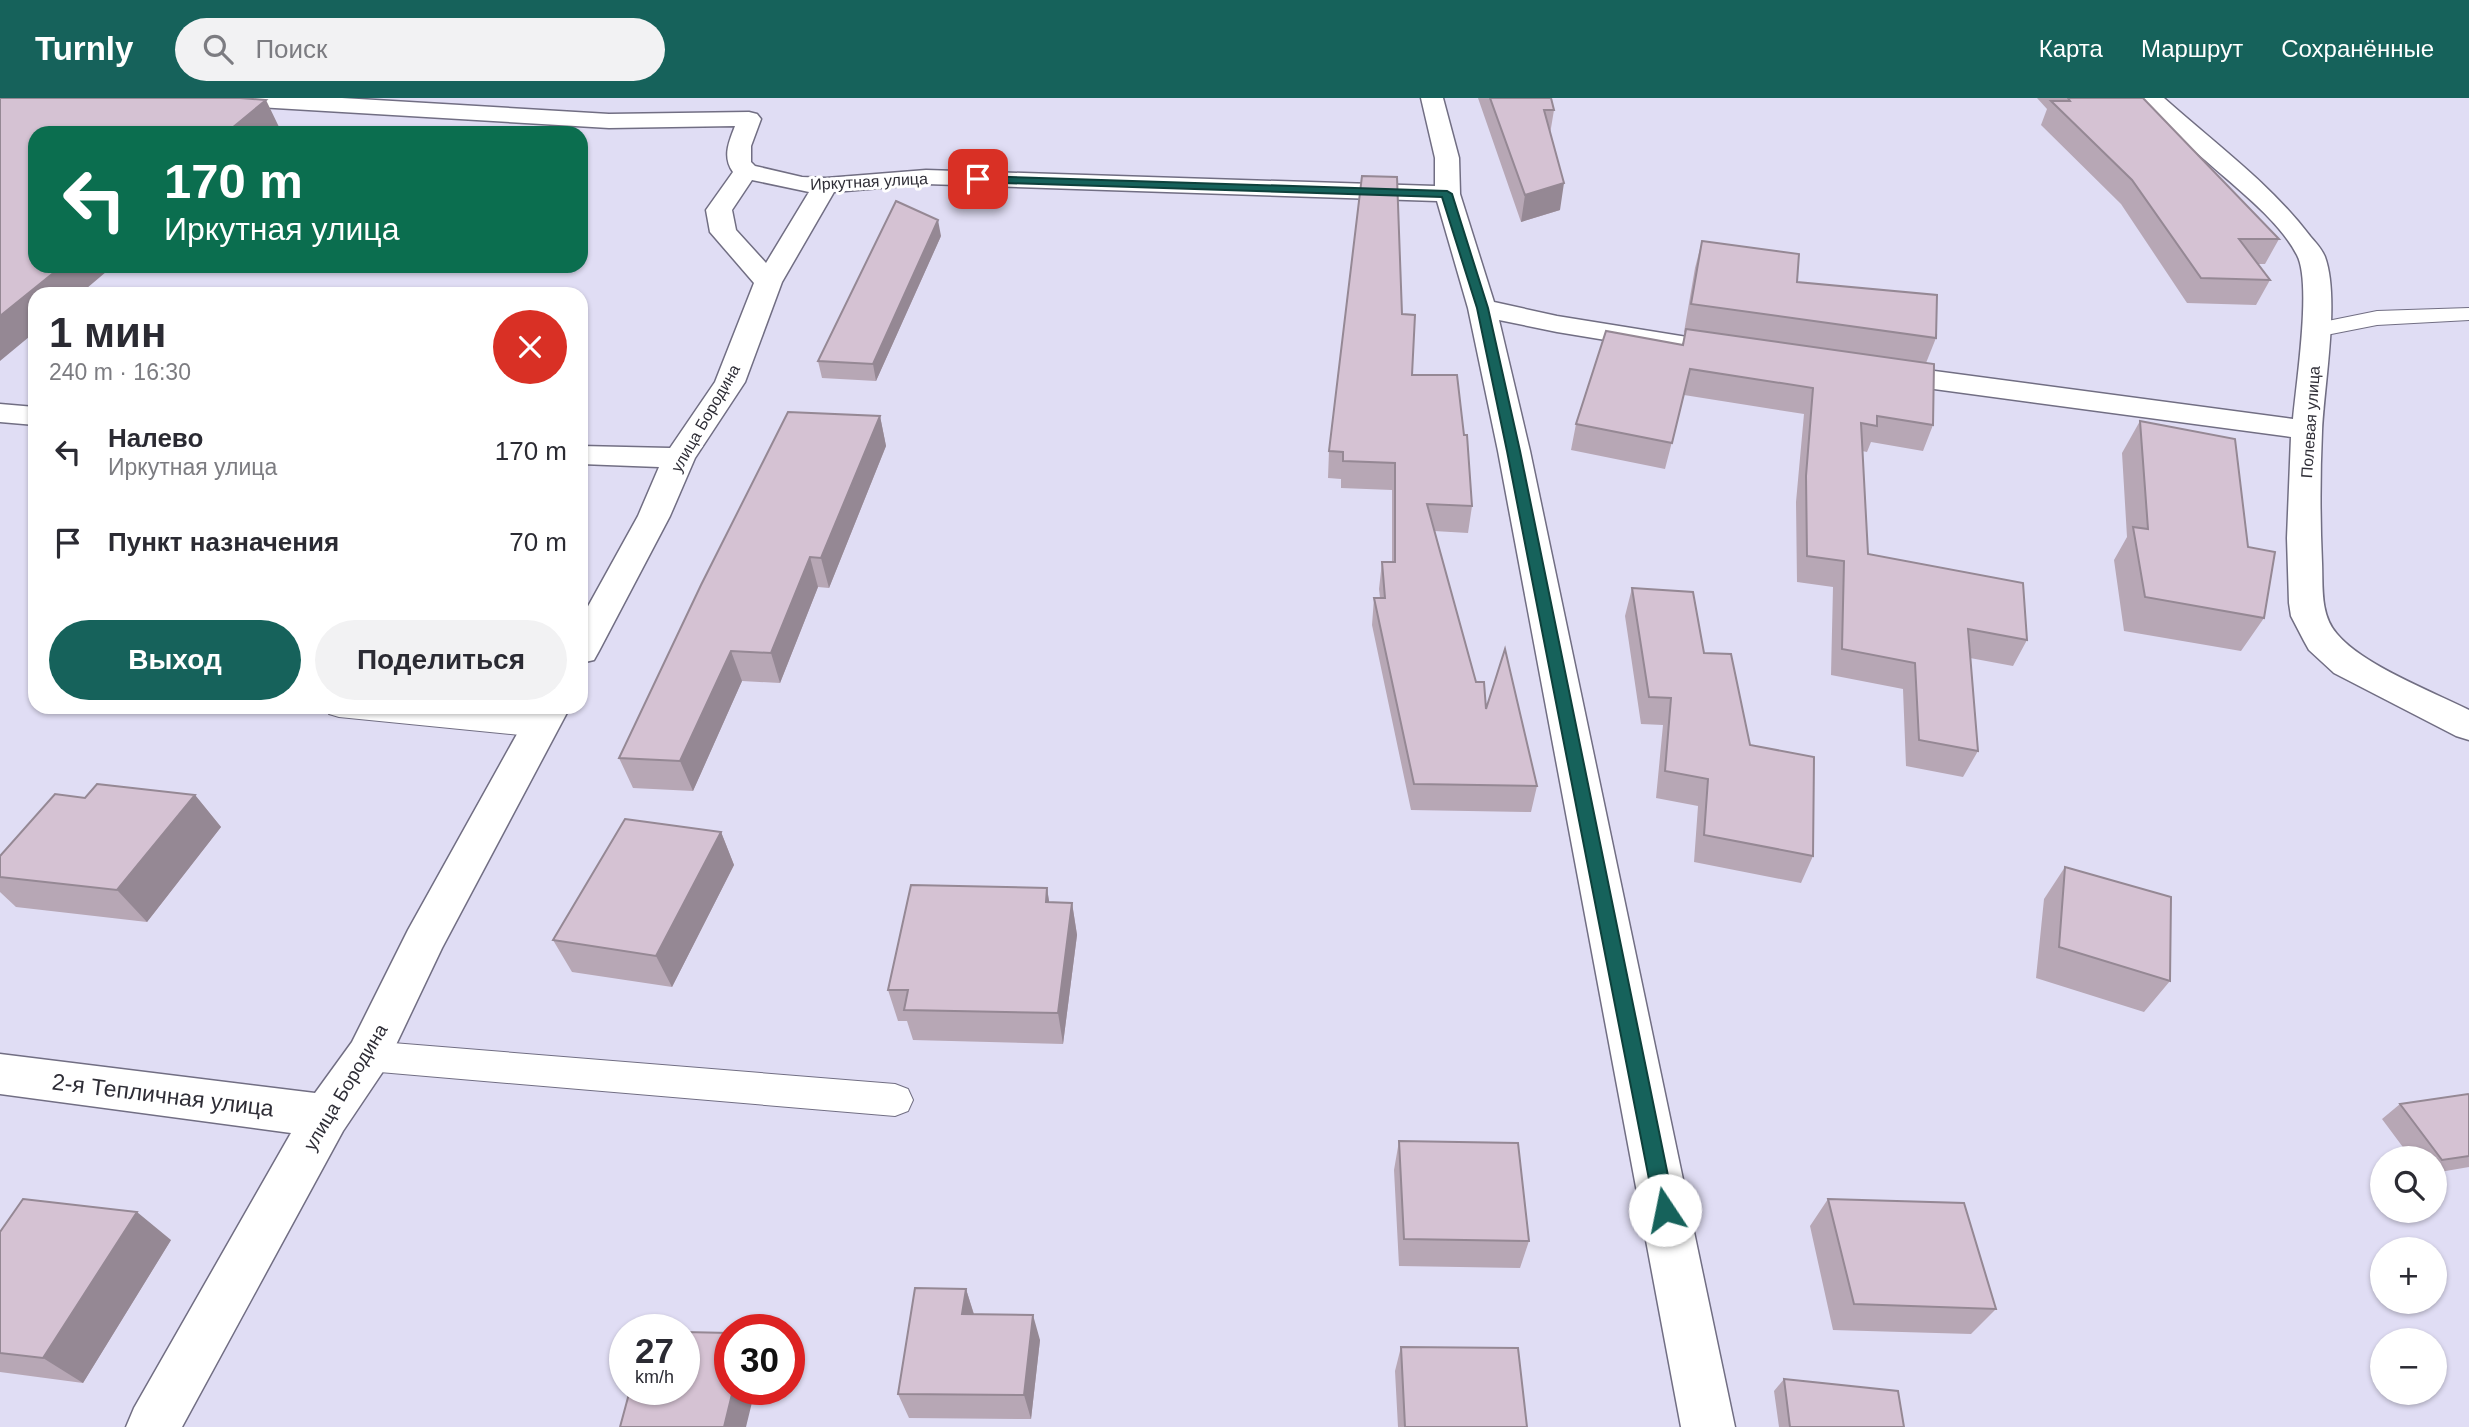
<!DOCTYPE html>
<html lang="ru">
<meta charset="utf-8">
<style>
:root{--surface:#fff;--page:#f2f2f3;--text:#2b2b33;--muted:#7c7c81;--accent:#16625b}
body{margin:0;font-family:Arial,sans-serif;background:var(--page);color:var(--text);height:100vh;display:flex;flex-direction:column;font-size:26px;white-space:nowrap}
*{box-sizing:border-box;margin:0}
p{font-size:23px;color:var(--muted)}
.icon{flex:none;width:38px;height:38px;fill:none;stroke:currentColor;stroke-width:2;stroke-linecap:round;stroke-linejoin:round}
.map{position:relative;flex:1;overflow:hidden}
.drawer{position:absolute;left:28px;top:189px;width:560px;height:427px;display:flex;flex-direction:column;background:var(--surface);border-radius:21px;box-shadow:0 2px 5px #0004}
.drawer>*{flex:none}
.top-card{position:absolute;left:28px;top:28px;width:560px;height:147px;border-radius:21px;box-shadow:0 2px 5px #0004;background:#0b6e4f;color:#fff;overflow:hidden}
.buttons{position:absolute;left:2370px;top:1048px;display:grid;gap:14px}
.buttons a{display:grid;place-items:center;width:77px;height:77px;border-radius:50%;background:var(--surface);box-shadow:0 2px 5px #0004;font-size:35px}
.speed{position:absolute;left:609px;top:1216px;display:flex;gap:14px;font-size:35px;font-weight:700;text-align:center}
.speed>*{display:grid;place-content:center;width:91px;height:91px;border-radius:50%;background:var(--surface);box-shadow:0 2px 5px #0004;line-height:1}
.speed small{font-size:18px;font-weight:400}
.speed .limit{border:10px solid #d22;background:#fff;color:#111}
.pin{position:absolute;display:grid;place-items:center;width:60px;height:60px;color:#fff;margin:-30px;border-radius:14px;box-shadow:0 4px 10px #0006}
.me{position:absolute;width:77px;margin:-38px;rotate:349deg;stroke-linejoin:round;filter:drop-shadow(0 0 5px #0008)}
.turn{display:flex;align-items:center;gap:24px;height:147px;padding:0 21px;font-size:32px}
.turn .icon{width:91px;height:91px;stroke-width:2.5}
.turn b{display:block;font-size:49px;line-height:60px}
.round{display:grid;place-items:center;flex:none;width:74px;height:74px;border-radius:37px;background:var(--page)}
.headline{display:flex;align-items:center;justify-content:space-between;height:119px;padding:0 21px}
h1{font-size:42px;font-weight:700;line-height:52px}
.action{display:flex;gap:14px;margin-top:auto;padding:14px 21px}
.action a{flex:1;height:80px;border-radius:42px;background:var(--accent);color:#fff;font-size:28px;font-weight:700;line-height:80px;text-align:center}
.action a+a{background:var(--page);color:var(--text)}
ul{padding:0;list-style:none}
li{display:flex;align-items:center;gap:21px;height:91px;padding:0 21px}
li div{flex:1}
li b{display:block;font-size:26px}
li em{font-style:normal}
header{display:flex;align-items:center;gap:42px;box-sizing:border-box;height:98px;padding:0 35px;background:var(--accent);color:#fff}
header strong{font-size:33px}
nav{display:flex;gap:38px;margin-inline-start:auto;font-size:24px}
.search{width:490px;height:63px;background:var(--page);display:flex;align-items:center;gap:18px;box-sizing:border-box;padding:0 24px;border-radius:38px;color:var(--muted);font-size:26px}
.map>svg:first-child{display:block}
</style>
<header>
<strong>Turnly</strong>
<div class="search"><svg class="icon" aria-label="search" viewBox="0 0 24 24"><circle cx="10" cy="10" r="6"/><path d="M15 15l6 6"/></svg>Поиск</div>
<nav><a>Карта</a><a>Маршрут</a><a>Сохранённые</a></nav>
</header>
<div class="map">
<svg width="2469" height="1329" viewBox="0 0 2469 1329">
<rect width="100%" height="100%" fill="#e0ddf4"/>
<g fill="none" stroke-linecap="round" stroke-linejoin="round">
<defs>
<path id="lane" d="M2469,210V222L2377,227L2316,239L2308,237L2305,232L2308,227L2377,213Z
M325,609H450L540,617L550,621L555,628L550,635L540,639L339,619L329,616Z
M368,943L895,986L908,991L913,1002L908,1013L895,1018L368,973L356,969L350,958L356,947Z"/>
<path id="street" d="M216,0H342L609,16L749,14L757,16L761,21L751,48V64L755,68L802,79L826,80L926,72L1435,88V60L1421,0H1443L1459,60L1460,96L1494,204L1557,218L1743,248L1747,254L1743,260L1733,263L1557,234L1499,222L1530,353L1735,1329H1681L1498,353L1468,210L1437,103L926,86L834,94L782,184L745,284L695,360L670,418L599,553L594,562L581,565V521L638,418L659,369L581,366V348L670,350L715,284L754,185L710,134L706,112L733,74C722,59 729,44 735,28L609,30L227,7L219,5ZM752,82L809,94L766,165L736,132L732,112Z
M2139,0H2164C2213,44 2270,85 2310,138C2315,144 2322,151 2325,159C2340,200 2324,287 2322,333C2320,377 2320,421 2322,465C2323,489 2320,517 2337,536C2363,567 2431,593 2469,612V642L2456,638L2334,575L2309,552L2304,543L2291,518L2289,505L2287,440L2291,339L1882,284L1872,281L1867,275L1872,269L1882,266L2293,321C2296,286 2312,185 2297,157C2279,122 2234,88 2205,62C2184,43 2155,23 2139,0Z
M0,306L35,309V327L0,324Z
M532,609H570L442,850L384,972L343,1033L182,1329H126L134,1310L291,1035L0,996V956L315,995L352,944L408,832Z"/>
</defs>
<use href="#lane" stroke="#716e83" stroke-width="2"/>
<use href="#street" stroke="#716e83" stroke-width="3"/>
<use href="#lane" fill="#fff" fill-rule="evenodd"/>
<use href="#street" fill="#fff" fill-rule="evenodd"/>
</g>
<path fill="#b7a7b5" d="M1478,0H1551L1554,12L1550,36L1560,112L1521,124Z
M2037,0H2143L2279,141L2265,166H2258L2270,182L2256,207L2187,205L2121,106L2041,27L2047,11Z
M941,138L876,283L822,280L818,263Z
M1702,143L1797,184L1936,240L1926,265L1933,327L1923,353L1871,344L1867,354L1862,353L1868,456L2027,542L2013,568L1970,560L1978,653L1963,679L1906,668L1903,591L1831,577L1833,489L1797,484L1796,404L1804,316L1684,297L1665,371L1571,352L1576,326L1682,247L1685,235L1684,234L1695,170Z
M1402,216L1412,277L1472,408L1468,435L1434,433L1476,584L1486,611L1537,688L1531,714L1411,712L1372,527L1374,500H1380L1379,491L1382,464H1392V392L1341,390V381L1328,380L1329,353Z
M880,318L886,348L829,490L818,489L780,585L742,583L693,693L633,690L619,660Z
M2140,323L2248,449L2264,520L2241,553L2124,533L2114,462L2127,439L2122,355Z
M1632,490L1704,555L1750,647L1813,758L1801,785L1694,764L1698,708L1656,700L1663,627L1641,626L1625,518Z
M195,697L221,729L147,824L16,809L0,794V758L85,700Z
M721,734L734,767L672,889L572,874L553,842Z
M2065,769L2170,883L2144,914L2036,880L2044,801Z
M1047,790L1049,804L1072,805L1077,837L1063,946L913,942L907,923H898L888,892Z
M2469,997V1069L2434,1075V1060H2411L2382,1021L2400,1006Z
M1399,1043L1529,1143L1520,1170L1399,1168L1394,1072Z
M1828,1101L1996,1211L1971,1236L1833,1232L1810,1128Z
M0,1134L171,1142L83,1285L0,1274Z
M966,1191L974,1216L1040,1242L1031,1321L909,1320L898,1296Z
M1401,1249L1527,1329H1398L1395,1273Z
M1784,1281L1904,1329H1779L1774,1293Z"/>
<path fill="#958894" d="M266,2L279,29L271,35H226Z
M1564,85L1560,112L1521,124L1525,97Z
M938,122L941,138L876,283L873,266Z
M62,168H113L80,196H35V234L0,263V218Z
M880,318L886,348L829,490L821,460Z
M810,459L818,489L780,585L771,555Z
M731,553L742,583L693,693L680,663Z
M195,697L221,729L147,824L117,792Z
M721,734L734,767L672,889L656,858Z
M1047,790L1052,822L1046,804Z
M1072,805L1077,837L1063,946L1058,915Z
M137,1114L171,1142L83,1285L43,1260Z
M966,1191L974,1217L962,1216Z
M1033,1217L1040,1242L1031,1321L1024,1297Z
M733,1292H755L746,1329H724Z"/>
<path fill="#d5c2d3" stroke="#958894" stroke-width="2" d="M0,0H240L266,2L226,35H35V168H62L0,218Z
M1490,0H1551L1554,12H1544L1564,85L1525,97Z
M2068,0H2143L2279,141H2239L2270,182L2201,180L2132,82L2051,3H2070Z
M1362,78L1397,79L1402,216L1415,217L1412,277H1457L1464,337H1467L1472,408L1427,406L1476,584H1484L1486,611L1505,551L1537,688L1414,686L1374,500H1385L1382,464H1395V365L1343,363V354L1329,353Z
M896,103L938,122L873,266L818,263Z
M1702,143L1799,156L1797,184L1937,197L1936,240L1691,206Z
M1686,231L1934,266L1933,327L1877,318V328L1861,325L1868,456L2023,485L2027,542L1968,531L1978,653L1919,642L1915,565L1842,551L1844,463L1807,458L1806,378L1813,290L1690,271L1672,345L1576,326L1606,233L1683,247Z
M788,314L880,318L821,460L810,459L771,555L731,553L680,663L619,660L701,487Z
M2140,323L2235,341L2248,449L2275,454L2264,520L2145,499L2133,429L2148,431Z
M1632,490L1693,494L1704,555L1731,556L1750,647L1814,659L1813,758L1704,737L1708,681L1665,673L1671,600L1649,599Z
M97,686L195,697L117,792L0,779V758L55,696L85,700Z
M625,721L721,734L656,858L553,842Z
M2065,769L2171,799L2170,883L2059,849Z
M911,787L1047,790L1046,804L1072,805L1058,915L904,912L908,892H888Z
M2468,996L2469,997V1058L2442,1062L2400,1006Z
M1399,1043L1518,1045L1529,1143L1404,1141Z
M23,1101L137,1114L43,1260L0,1255V1134Z
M1828,1101L1964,1105L1996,1211L1854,1206Z
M915,1190L966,1191L962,1216L1033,1217L1024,1297L898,1296Z
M684,1234L730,1235V1292H733L724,1329H620L630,1292H684Z
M1401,1249L1518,1250L1527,1329H1405Z
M1784,1281L1898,1293L1904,1329H1790Z"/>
<path fill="#16625b" stroke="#0e403b" stroke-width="2" d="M978,78L1447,93L1452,96L1488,210L1520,353L1675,1112L1672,1119L1665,1122L1658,1119L1655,1112L1507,353L1477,210L1442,99L974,84L973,81Z"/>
<g text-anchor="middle" stroke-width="6" stroke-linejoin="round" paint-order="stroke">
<g font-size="16" fill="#2e2d36" stroke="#fff">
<text transform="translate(869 83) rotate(-3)" y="6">Иркутная улица</text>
<text transform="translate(705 320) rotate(-60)" y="6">улица Бородина</text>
<text transform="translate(2310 324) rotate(-86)" y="6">Полевая улица</text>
</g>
<g font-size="19" fill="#2e2d36" stroke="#fff">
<text transform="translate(345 989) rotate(-59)" y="7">улица Бородина</text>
</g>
<g font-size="23" fill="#2e2d36" stroke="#fff">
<text transform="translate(163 997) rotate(7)" y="8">2-я Тепличная улица</text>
</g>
</g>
</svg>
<div class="buttons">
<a><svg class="icon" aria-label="search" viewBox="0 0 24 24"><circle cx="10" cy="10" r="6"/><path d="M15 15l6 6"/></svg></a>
<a>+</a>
<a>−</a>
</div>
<div class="speed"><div>27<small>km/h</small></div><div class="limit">30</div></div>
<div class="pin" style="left:978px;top:81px;background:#d93025"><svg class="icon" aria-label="arrive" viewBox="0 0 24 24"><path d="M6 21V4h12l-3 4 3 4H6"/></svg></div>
<svg class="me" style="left:1665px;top:1112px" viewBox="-20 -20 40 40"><circle r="19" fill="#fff"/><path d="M0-13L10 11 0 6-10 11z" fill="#16625b"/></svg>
<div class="top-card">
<div class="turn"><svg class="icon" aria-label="left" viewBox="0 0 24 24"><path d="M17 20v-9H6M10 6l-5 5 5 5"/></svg><div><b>170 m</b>Иркутная улица</div></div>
</div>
<section class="drawer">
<div class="headline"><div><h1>1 мин</h1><p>240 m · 16:30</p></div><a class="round" style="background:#d93025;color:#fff"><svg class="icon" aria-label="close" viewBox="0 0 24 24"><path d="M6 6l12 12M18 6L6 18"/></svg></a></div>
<ul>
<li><svg class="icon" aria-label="left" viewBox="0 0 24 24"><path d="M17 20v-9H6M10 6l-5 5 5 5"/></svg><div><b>Налево</b><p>Иркутная улица</p></div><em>170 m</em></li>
<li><svg class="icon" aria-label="arrive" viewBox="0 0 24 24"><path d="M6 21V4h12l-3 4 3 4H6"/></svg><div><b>Пункт назначения</b></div><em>70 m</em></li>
</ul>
<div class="action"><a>Выход</a><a>Поделиться</a></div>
</section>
</div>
